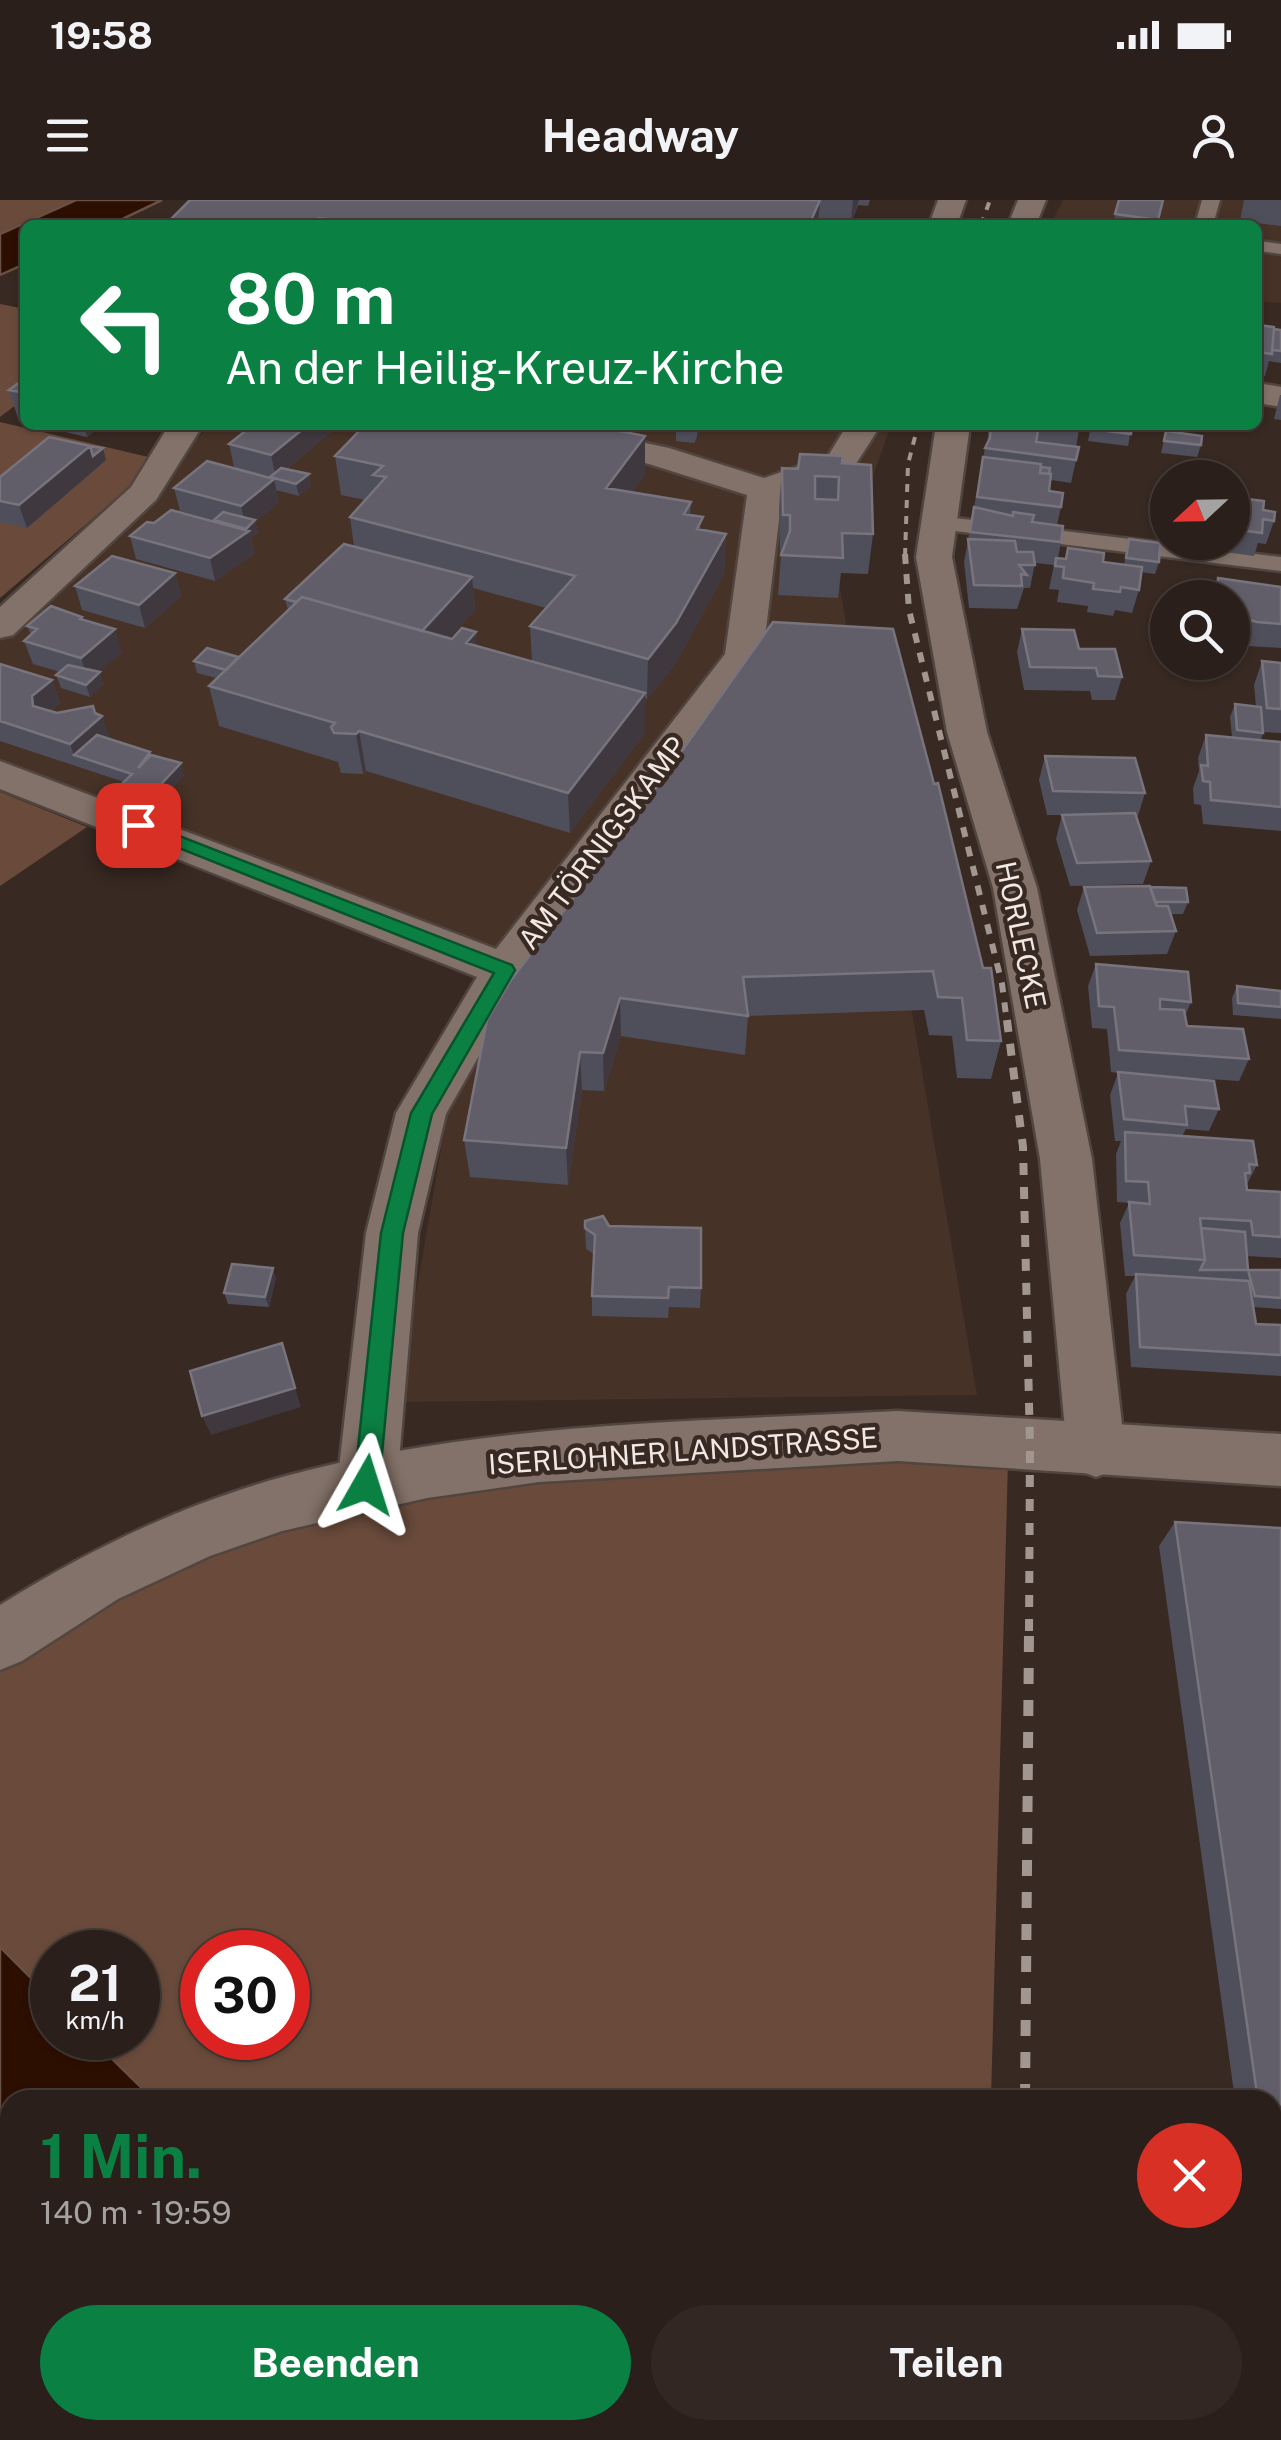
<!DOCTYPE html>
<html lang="de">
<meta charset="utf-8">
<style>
:root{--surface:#2a1f1a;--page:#322723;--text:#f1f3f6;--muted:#a5a2a2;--line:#463d39;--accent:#0b8043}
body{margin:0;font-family:"Public Sans",sans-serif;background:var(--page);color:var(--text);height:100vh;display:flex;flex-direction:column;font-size:38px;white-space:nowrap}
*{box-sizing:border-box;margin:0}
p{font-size:32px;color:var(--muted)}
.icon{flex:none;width:55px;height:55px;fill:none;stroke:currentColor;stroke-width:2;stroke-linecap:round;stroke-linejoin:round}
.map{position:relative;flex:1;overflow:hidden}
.panel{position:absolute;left:0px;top:1890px;width:1282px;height:350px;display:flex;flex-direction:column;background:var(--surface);border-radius:30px 30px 0 0;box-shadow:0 2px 8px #0004,0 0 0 2px var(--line)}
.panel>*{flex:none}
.hud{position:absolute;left:20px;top:20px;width:1242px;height:210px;border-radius:15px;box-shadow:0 2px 8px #0004,0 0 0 2px var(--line);background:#0b8043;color:#fff;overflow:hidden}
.needle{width:65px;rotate:248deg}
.controls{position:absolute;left:1150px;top:260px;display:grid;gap:20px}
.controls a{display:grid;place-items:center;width:100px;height:100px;border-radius:50%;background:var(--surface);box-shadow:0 2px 8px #0004,0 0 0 2px var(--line);font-size:50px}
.speed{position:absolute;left:30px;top:1730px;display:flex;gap:20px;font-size:50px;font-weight:700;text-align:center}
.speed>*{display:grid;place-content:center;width:130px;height:130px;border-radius:50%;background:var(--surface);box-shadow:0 2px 8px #0004,0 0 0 2px var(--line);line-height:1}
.speed small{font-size:25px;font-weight:400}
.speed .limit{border:15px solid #d22;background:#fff;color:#111}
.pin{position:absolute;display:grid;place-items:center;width:85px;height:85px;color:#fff;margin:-42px;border-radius:20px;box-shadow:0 5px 15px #0006}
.me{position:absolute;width:110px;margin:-55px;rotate:6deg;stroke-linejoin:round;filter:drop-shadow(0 0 8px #0008)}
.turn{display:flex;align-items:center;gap:35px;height:210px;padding:0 40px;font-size:45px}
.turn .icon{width:130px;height:130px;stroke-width:2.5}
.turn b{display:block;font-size:70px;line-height:85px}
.round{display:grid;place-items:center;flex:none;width:105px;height:105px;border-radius:52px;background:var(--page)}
.head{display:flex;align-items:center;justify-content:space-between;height:170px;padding:0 40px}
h1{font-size:60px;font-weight:700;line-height:75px;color:var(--accent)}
.cta{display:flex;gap:20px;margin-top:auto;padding:20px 40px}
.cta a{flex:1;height:115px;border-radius:60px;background:var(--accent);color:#fff;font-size:40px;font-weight:700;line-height:115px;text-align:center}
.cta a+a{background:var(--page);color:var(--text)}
.status{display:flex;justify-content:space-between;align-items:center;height:70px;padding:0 50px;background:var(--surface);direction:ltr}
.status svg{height:28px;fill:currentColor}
header{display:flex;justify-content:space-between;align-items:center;height:130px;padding:0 40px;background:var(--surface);font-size:45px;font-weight:700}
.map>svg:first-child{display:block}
</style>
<div class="status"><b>19:58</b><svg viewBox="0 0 49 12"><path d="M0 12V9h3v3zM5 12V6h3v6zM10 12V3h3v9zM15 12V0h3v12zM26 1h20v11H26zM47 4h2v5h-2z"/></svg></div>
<header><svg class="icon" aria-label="menu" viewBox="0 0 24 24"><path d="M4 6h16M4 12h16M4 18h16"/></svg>Headway<svg class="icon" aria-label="person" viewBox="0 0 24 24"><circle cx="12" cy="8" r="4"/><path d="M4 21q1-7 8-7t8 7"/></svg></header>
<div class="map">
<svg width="1281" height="2240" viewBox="0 0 1281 2240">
<rect width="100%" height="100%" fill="#382922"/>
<path fill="#463227" d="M1063,0H1281V103L1258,101V25H1050Z
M211,225H891L838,376L977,1195L397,1202L447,915L527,771L0,568V430Z"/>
<path fill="#6a4b3b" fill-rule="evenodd" d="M0,0H76L0,34Z
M0,104L25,109V198L0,217Z
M0,222L161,260L0,398Z
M0,592L87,627L0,686Z
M888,1255L1008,1261L991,1900H154L91,1838H138V1752H52V1799L0,1747V1463L182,1362L325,1313L538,1278ZM202,1752H288V1838H202Z
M477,2230H978L977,2240H484Z"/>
<path fill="#2d0f00" stroke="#685044" stroke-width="2.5" d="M76,0H162L110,25H25V64L0,75V34Z
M0,1747L52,1799V1838H91L154,1900H10V2230H479L486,2240H0Z"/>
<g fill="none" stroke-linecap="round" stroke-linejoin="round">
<defs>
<path id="service" d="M1202,0H1220L1213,25H1195Z
M1258,41L1281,44V54L1258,51Z
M938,316L1281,357V371L930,328L927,323L930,318Z"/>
<path id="minor" d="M938,0H966L957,25H929Z
M1018,0H1046L1036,25H1008Z
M1258,183L1281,187V207L1258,203Z
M169,225H203L156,300L13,435L0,438V407L131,287Z
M495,225H560L669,248L764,278L828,256L847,225H881L852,270L782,295L763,455L522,780L446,914L418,1033L397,1285L388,1304L367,1311L346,1304L337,1285L366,1033L396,913L477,777L0,589V561L496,749L725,454L747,295L649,264L500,232Z
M936,225H970L952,357L987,532L1037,688L1092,959L1125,1251L1117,1269L1096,1277L1075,1269L1067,1251L1040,959L993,688L947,532L916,357Z"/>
<path id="tertiary" d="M898,1211L1281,1234V1286L898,1261L539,1282L427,1298L282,1331L210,1356L118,1399L22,1461L0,1470V1405C88,1350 181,1305 282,1277C482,1222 692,1222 898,1211Z"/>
</defs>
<use href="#service" stroke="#51453f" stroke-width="5"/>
<use href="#minor" stroke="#51453f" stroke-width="5"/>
<use href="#tertiary" stroke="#51453f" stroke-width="5"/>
<use href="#service" fill="#837269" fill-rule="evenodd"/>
<use href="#minor" fill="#837269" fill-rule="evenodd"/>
<use href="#tertiary" fill="#837269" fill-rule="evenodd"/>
<path stroke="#a19690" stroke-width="4" stroke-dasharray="8 8" stroke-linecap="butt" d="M981,25L990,0
M905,356L908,264L918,225"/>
<path stroke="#a19690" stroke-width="6" stroke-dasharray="10 10" stroke-linecap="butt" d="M905,354L909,410L1002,784L1007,823"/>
<path stroke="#a19690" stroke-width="8" stroke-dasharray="12 12" stroke-linecap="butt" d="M1007,820L1023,947L1030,1246L1029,1436"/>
<path stroke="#a19690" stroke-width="10" stroke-dasharray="16 16" stroke-linecap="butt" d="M1025,1900L1029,1433
M1021,2230V2240"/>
</g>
<path fill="#4f4e5b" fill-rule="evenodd" d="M190,0H870L868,6L858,5L851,23L819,20L818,25H172L171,19Z
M1119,0H1164L1157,25H1113Z
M1244,0H1281V26L1240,21Z
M1258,125L1281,130V163L1269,161L1265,176H1258Z
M25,178V223L19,222L9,190Z
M1280,195H1281V220L1274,219Z
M35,225H101L87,237Z
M253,225H339L287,269L309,274L311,286L299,296L276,290L279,302L255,322L258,332L251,339L254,354L215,381L136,359L130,336L154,323L214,320L180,311L174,288L270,278L234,267L229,244Z
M698,225L697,237L694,243L676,241V229Z
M989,225H1080L1076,247H1079L1071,283L1051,280L1049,291L1061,307L1057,325L1061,342L1058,358L1124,365L1129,339L1159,343L1162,312L1168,294V342H1232V297L1263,310L1274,321L1266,344L1258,343L1254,356L1160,343L1159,362L1155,374L1141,372L1139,390L1132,413L1115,410L1113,416L1087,412L1088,406L1057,402L1059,390L1049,389L1054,365L1035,363L1030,388H1024L1017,409L969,408L964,362L985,248L987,244Z
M1090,225H1144L1142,232L1131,230L1128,246L1088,241L1091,225Z
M1166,231L1201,245L1197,257L1161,253Z
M335,256L645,275L632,292L691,302L690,315L703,330L726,334L724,374L676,463L647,499L645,498V533L570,633L366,571L363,574L341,573L338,562L219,526L209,486L216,478L197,473L194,461L238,457L288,410L285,399L354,346L350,317L365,300L341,295ZM473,388L546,408L530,426L532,461L449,438L475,410Z
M106,260L27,328L0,322V277Z
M842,263L873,334L868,374L841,373L838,398L778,395L781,354H780L779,308L782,268L798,269Z
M175,373L181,396L145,428L82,410L75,386Z
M1218,378L1281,387V448L1248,446L1232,440V398H1211Z
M82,417L84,420L122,452L99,472L104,484L90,497L61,488L56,475L60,472L33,464L24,441L31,435L27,426Z
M773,422L1001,841L991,879L957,878L952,836L929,835L924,810L748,816L745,855L621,836L604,891L582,890L568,985L470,977L464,940L636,616Z
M1022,429L1079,449L1122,477L1115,500H1092L1090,491L1024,490L1017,452Z
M1262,461L1281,463V533L1263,532L1261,540L1281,542V631L1203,624L1201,605L1194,604L1193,588L1199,571L1198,558L1206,535L1232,537L1230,517L1235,504L1256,507L1254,485Z
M0,464L52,480L60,503L51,511L57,513H95L102,516L110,539L151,555L184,575L145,617L114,608L110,596L124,582L0,541Z
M1045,556L1145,593L1138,616H1136L1151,661L1143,684L1070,686L1056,639L1062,615H1076H1047L1039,580Z
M1084,687L1188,702L1183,714H1170L1176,731L1167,754L1090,756L1077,710Z
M1096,764L1191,802L1185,816L1187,826L1249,859L1239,881L1134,874L1219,909L1209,931L1186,929L1182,936L1257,965L1247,984V990L1281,992V1058L1247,1056L1248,1070H1281V1109L1253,1107L1256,1124L1281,1125V1176L1131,1167L1126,1094L1135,1076H1125L1120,1023L1129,1003L1117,1002L1116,954L1121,941H1115L1110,895L1118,873L1111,872L1107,829L1092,828L1088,786Z
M1237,786L1281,791V819L1233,815L1232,798Z
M609,1026L701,1088L700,1108L669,1107L668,1118L592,1116V1096L594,1054L586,1049L585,1028Z
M276,1078L269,1107L228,1104L224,1093Z
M1175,1322L1281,1328V1925L1272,1921V1900H1235L1159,1346Z
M1276,1925L1281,1928V2023L1272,2019V1926Z
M1225,2230H1272L1281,2240H1223Z"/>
<path fill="#3f383e" d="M820,0L818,25H809Z
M853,0H859L851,23Z
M84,225H101L87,237Z
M308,225H339L276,278L271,255Z
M645,236V275L606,327V288Z
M90,246L103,248L106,260L27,328L19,305Z
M309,274L311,286L299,296L296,284Z
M274,279L279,302L255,322L258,332L251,339L254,354L215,381L210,358L247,333L241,306Z
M726,334L724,374L676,463L647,499L648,459Z
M175,373L181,396L145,428L139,405Z
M472,377L475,410L421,469L417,436Z
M115,429L122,452L89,482L81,458Z
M476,432L480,472L466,443Z
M100,472L104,484L90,497L86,485Z
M52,480L60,503L41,519L33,506L32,496Z
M645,493V533L570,633L568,593Z
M102,516L110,539L74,555L70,544Z
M359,531L366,571L363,574L356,534Z
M181,563L184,575L145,617L141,605Z
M620,798L621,836L604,891L603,853Z
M580,852L582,890L568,985L566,948Z
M273,1068L276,1078L269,1107L265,1097Z
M282,1143L301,1207L211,1235L202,1216Z"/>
<path fill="#615e6a" stroke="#77747d" stroke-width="2.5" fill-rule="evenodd" d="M190,0H820L809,25H380L319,18L313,25H224L171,19Z
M1119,0H1163L1158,20L1115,14Z
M1258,125L1274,127L1272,154L1258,152Z
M1274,129L1281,130V151L1272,150Z
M25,178V193L9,190Z
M253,225H308L271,255L229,244Z
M365,225H590L645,236L606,288L691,302L684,314L703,317L697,329L726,334L676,423L648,459L530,426L575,376L350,317L386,277L373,275L383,266L335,256Z
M678,225H698L694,231L676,229Z
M991,225H1039L1036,242L1079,247L1076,260L985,248L990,238Z
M1091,225H1121L1132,226L1131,234L1091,229Z
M1166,231L1202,236L1201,245L1164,241Z
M49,237L90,246L19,305L0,301V277Z
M90,246L103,248L93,256Z
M800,254L843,256L842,263L871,265L873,334L842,333L843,358L781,355L790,331V315H783L782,268L798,269ZM815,276L839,277L838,300L815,299Z
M983,257L1041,264L1040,273L1051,274L1049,291L1063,293L1061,307L977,297Z
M207,261L274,279L241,306L174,288Z
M1041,267L1050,268L1049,274L1040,273Z
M281,268L309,274L296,284L270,277Z
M1232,297L1264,301L1263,310L1275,312L1274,321L1263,319L1262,333L1232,329Z
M974,307L1013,316V312L1034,315L1032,322L1063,326L1061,342L970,332Z
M171,310L249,331L210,358L130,336L147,322L154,323Z
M223,312L255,320L246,329L214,320Z
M968,339L1015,341L1017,352H1033L1035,365H1019L1027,375L1021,374L1022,386L974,385Z
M1129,339L1160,343L1159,362L1126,358Z
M344,344L472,377L422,431L302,397L296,402L285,399Z
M1068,348L1104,353L1103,362L1142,367L1139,390L1121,387L1120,392L1093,389L1094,383L1063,378L1064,367L1055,366L1056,358L1066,359Z
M112,356L175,373L139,405L75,386Z
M1218,378L1281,387V424L1257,422L1236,416L1238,400L1232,399V398L1216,397Z
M302,397L452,439L462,428L476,432L466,443L645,493L568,593L359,531L356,534L334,533L331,527L335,523L209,486Z
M51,406L82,417L80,419L115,429L81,458L24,441L37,429L27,426Z
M773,422L893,429L934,584L938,583L983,768H991L1001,841L967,840L962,798L938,797L933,771L743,777L748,816L620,798L603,853L580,852L566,948L464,940L487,820L511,780L636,616Z
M1022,429L1074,430L1079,449H1115L1122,477L1098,476L1096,468L1030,467Z
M207,448L238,457L226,470L194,461Z
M1262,461L1281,463V509L1267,508Z
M0,464L52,480L32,496L33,506L57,513L93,506L95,513L102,516L70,544L0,521Z
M68,465L100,472L86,485L56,475Z
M1235,504L1261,507L1263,533L1237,530Z
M97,535L150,552L138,568L151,555L181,563L141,605L110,596L132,574L74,555Z
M1206,535L1281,542V607L1211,600L1210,582L1203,581L1201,565L1208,566Z
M1045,556L1135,558L1145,593L1053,591Z
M1135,613L1151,661L1077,663L1062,615Z
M1150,686L1157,706H1168L1176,731L1097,733L1084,687Z
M1150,687L1186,688L1188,702H1155Z
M1096,764L1188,772L1191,802L1160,799V809L1184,810L1187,826L1243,829L1249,859L1119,850L1114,807L1099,806Z
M1237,786L1281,791V807L1238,803Z
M1118,872L1214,881L1219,909L1185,906L1187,925L1124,919Z
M1125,932L1253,941L1257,965L1249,964L1250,973H1245L1247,990L1281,992V1037L1253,1035L1251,1021L1200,1018L1205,1060L1134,1055L1129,1002L1150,1004L1148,982L1126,981Z
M603,1016L609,1026L701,1028V1088L669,1087L668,1098L592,1096L595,1035L585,1028V1021Z
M1201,1028L1245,1032L1248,1070H1281V1098L1255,1096L1248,1070H1200L1205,1060Z
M232,1064L273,1068L265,1097L224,1093Z
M1136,1074L1249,1081L1256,1124L1281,1125V1155L1140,1147Z
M282,1143L295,1188L202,1216L190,1171Z
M1175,1322L1281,1328V1905L1257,1894Z
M1276,1925L1281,1928V2012L1272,2007V1941Z
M1272,2086L1281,2091V2240H1241L1243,2230H1272Z"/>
<path fill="#0b8043" stroke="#07532c" stroke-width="2.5" d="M138,620L512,765L515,770L432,914L403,1033L379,1285L375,1293L366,1296L358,1293L354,1285L381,1033L411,913L494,773L131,629L129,625Z"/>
<g text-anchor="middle" stroke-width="9" stroke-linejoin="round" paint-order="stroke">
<g font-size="28" fill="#f1e8e3" stroke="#382922">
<text transform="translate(602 643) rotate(-53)" y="10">AM TÖRNIGSKAMP</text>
<text transform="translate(1021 735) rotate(78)" y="10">HORLECKE</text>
<text transform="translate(683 1251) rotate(-4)" y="10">ISERLOHNER LANDSTRASSE</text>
</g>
</g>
</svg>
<div class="controls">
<a><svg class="needle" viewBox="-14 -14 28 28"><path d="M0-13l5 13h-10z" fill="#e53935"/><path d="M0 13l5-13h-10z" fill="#a5a2a2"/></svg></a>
<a><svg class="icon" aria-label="search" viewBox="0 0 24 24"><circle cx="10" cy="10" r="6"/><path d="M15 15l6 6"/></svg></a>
</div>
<div class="speed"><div>21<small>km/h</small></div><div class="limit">30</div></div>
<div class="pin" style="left:138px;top:625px;background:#d93025"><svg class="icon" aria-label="arrive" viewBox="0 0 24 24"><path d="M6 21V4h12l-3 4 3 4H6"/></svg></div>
<svg class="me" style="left:366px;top:1285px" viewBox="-20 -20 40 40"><path d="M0-17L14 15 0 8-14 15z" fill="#0b8043" stroke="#fff" stroke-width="4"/></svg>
<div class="hud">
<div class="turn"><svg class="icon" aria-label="left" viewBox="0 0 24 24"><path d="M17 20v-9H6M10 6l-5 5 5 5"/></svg><div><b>80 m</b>An der Heilig-Kreuz-Kirche</div></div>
</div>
<section class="panel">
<div class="head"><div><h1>1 Min.</h1><p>140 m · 19:59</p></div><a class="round" style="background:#d93025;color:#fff"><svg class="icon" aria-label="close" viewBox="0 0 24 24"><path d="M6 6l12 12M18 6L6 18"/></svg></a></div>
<div class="cta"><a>Beenden</a><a>Teilen</a></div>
</section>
</div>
